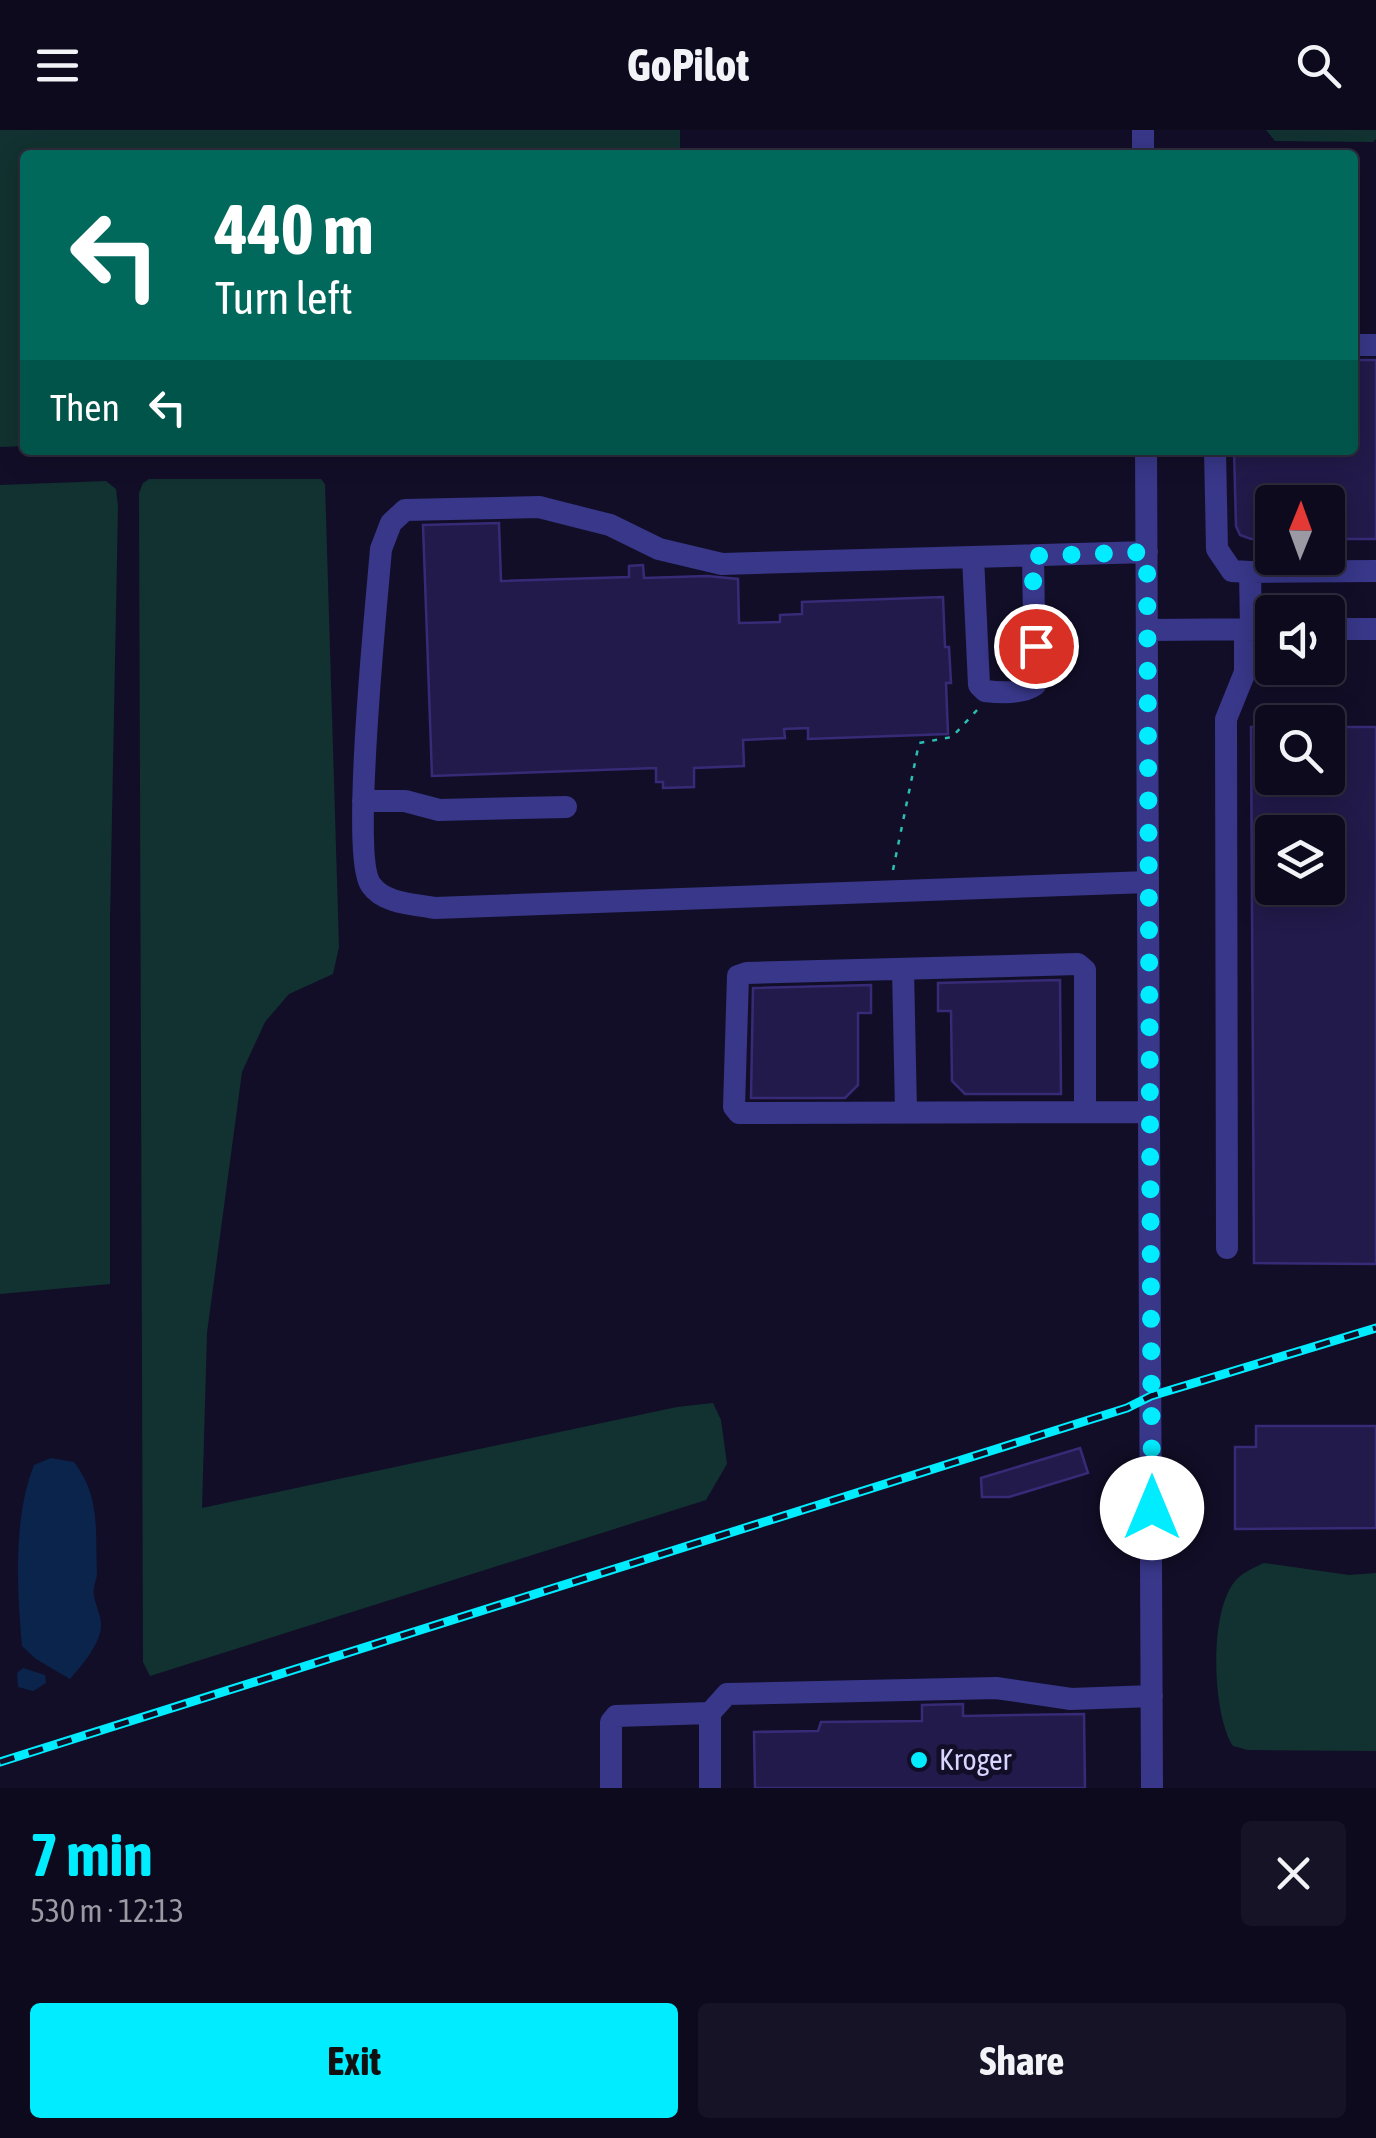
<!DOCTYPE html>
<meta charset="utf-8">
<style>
:root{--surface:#0e0a1e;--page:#171327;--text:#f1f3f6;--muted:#9b9aa4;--line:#2e2b3c;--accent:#01edff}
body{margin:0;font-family:"Asap Condensed",sans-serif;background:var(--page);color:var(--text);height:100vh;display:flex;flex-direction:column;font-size:38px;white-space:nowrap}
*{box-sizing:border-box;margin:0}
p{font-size:32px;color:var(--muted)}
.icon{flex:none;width:55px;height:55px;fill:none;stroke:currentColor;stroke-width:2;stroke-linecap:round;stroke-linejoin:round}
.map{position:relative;height:1658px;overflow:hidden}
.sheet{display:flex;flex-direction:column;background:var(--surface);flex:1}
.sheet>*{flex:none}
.top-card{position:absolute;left:20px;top:20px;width:1338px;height:305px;border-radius:10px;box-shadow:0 5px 25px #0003,0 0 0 2px var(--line);background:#00695c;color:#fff;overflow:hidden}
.needle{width:65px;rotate:1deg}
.buttons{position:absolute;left:1255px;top:355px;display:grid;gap:20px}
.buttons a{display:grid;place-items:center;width:90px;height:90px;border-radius:10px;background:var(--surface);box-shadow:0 5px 25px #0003,0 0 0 2px var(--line);font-size:50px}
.pin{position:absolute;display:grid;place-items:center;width:85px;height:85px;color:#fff;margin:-42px;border:5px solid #fff;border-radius:50%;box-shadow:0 2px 10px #0007}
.me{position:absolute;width:110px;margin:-55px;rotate:0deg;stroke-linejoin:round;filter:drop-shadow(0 0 8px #0008)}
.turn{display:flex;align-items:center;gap:35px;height:210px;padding:0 30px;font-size:45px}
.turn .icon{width:130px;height:130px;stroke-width:2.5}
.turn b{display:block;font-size:70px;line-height:85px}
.then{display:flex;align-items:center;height:95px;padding:0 30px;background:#0003;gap:20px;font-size:38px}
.round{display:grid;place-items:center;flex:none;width:105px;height:105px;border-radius:10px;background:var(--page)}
.head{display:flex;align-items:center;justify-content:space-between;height:170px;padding:0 30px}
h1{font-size:60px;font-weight:700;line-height:75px;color:var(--accent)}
.action{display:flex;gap:20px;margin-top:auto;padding:20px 30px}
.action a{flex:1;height:115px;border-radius:10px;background:var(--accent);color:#111;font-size:40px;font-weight:700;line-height:115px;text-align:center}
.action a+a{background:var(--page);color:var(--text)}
header{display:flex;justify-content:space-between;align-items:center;height:130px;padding:0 30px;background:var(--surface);font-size:45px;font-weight:700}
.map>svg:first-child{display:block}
</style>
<header><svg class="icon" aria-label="menu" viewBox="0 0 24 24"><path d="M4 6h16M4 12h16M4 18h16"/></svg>GoPilot<svg class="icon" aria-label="search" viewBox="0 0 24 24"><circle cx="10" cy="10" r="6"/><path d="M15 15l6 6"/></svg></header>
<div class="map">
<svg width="1376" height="1658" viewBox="0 0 1376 1658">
<rect width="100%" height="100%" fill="#120e28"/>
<path fill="#113230" d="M0,0H680V25H25V316L0,317Z
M1266,0H1376V9L1373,12L1275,11Z
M149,349H321L325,354L339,817L333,844L289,864L265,892L242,942L207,1203L202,1378L677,1277L713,1273L721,1290L727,1334L706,1370L150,1546L143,1532L139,363L143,353Z
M106,351L116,359L118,376L110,790V1154L0,1164V355Z
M1264,1433L1349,1445L1376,1443V1621L1248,1620L1233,1616C1212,1584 1208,1478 1237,1449C1244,1442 1255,1437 1264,1433Z"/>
<path fill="#0a244c" d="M51,1328L74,1332C101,1367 95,1401 97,1443C97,1450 92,1458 94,1466C96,1479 104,1489 100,1503C95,1520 82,1535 70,1549L36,1529L22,1516C17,1459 13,1388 34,1335Z
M23,1538L45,1545L46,1553L33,1561L18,1557L17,1543Z"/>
<path fill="#221a4a" stroke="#372b77" stroke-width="2.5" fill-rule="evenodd" d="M1352,230H1376V409H1328V372H1272V409H1251L1240,405L1236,396L1234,320H1352Z
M499,393L501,451L629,447V436L643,435L644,448L707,446L738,449L739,493L780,492V485L802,484V472L943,467L945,517H949L951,553H946L948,604L808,609V598L784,599L785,608L743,610L744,636L694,638V657L663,658V652H656V638L432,646L423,395Z
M1251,597H1272V648H1328V597H1376V1134L1254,1133ZM1272,702H1328V758H1272Z
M1060,850L1061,964H965L952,951L951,881H938V853Z
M871,855V883H858V955L845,968H751L753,858Z
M1256,1296H1376V1398L1235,1399V1317H1256Z
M1080,1318L1088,1343L1009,1367H982L981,1348Z
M963,1574V1586L1084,1584L1085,1658H755L754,1602L818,1601L821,1592L922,1591V1575Z"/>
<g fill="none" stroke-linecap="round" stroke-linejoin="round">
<path stroke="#2abfb1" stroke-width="2.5" stroke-dasharray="5 8" stroke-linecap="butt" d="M893,740L919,613L952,607L978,579"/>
<path stroke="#383789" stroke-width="22" d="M1143,0V25
M1352,215H1376
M1146,320L1152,1658
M1215,320L1217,419L1232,441L1250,442
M1147,422L722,434L659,419L610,395L539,377L405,380L391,393L381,419C377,469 350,727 371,755C384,774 415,774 435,778L1148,752
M973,427L979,555L985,561C1001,563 1022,564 1035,555L1033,425
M1251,499L1250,442L1376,441
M1328,499H1376
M1148,500L1272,499
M363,671H405L439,680L566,677
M903,839L906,981
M1085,982V840L1078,834L747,843L738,846L734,977L739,983L1149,982
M1227,1118L1226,589L1245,542V499
M611,1658V1592L616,1586L710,1583
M710,1658V1583L727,1564L996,1558L1071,1569L1152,1566"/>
<defs>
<path id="rail" d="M0,1632L1127,1278L1151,1266L1376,1198"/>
</defs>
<use href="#rail" stroke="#01edff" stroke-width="9"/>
<use href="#rail" stroke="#120e28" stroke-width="5" stroke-dasharray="15" stroke-linecap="butt"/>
</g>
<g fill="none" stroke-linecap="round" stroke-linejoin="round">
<path stroke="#01edff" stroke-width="18" stroke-dasharray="0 32.4" d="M1036,516L1032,426L1147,422L1152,1378"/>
</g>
<circle fill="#01edff" stroke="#120e28" stroke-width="4" cx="919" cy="1630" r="10"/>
<g text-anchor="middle" stroke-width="10" stroke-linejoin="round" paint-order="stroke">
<g font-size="30" fill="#d9d5ff" stroke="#120e28" text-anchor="start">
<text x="939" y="1640">Kroger</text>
</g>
</g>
</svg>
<div class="buttons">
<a><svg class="needle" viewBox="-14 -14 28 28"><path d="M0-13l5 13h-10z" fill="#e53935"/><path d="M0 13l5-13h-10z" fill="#9b9aa4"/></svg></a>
<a><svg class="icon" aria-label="sound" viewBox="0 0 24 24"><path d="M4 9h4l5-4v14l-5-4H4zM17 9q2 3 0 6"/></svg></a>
<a><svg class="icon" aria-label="search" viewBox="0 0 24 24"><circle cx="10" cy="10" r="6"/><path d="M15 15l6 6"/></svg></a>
<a><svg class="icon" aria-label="layers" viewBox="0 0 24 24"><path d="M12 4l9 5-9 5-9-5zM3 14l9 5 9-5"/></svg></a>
</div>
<div class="pin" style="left:1036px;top:516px;background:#d93025"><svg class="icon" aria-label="arrive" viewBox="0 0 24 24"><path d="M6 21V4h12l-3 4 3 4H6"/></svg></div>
<svg class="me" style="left:1152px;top:1378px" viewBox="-20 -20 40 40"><circle r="19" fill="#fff"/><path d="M0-13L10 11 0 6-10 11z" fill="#01edff"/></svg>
<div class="top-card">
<div class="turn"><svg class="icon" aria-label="left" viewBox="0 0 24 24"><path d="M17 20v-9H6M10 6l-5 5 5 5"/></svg><div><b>440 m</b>Turn left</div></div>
<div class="then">Then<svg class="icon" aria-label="left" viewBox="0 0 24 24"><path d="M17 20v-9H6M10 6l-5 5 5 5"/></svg></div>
</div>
</div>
<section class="sheet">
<div class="head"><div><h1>7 min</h1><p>530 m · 12:13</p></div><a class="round"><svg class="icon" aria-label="close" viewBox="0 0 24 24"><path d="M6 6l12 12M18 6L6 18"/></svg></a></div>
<div class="action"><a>Exit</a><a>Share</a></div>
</section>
